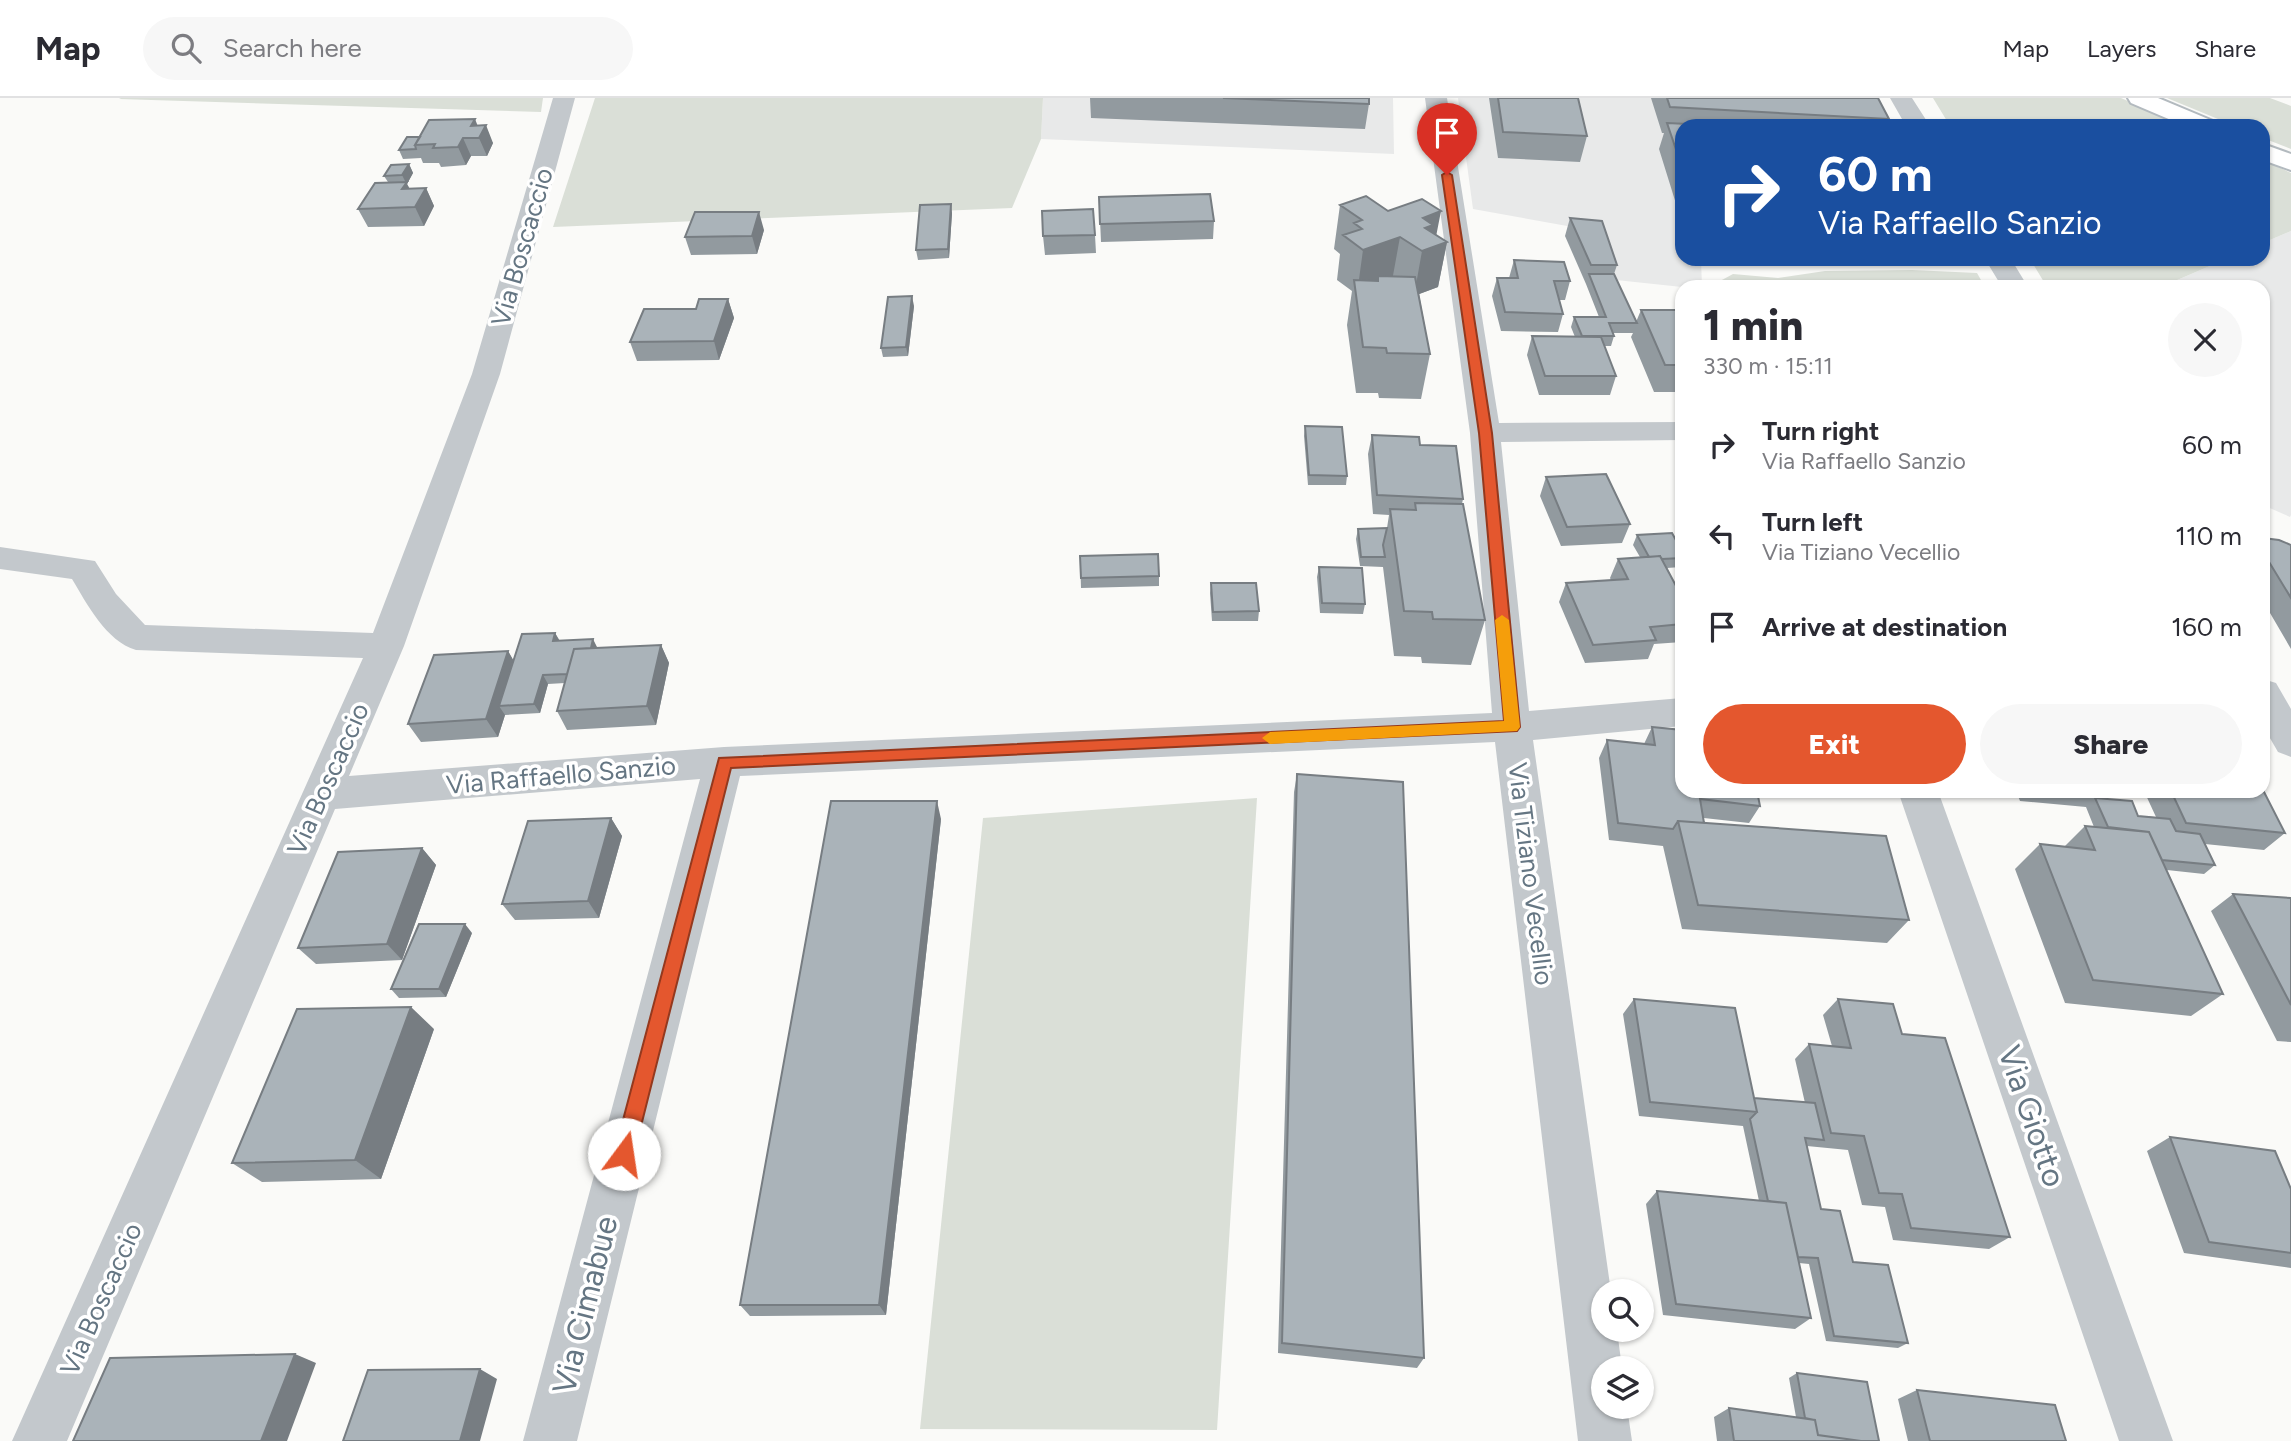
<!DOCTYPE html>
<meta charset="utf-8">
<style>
:root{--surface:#fff;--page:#f7f7f7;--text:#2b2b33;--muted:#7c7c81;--line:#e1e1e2;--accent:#e4572e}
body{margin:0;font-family:Figtree,sans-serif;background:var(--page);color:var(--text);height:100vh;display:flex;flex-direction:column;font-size:26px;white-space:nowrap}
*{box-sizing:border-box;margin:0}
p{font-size:23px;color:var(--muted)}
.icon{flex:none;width:38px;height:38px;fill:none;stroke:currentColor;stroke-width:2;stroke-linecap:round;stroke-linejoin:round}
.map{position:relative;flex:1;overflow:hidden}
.drawer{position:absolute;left:1675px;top:182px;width:595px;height:518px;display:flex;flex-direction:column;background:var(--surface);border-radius:21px;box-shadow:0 2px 5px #0004}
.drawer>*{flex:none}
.guide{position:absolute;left:1675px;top:21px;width:595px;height:147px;border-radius:21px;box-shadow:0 2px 5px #0004;background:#1a4fa0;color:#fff;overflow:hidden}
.tools{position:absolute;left:1591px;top:1181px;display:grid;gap:14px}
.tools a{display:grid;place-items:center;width:63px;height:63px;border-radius:50%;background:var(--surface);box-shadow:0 2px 5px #0004;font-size:35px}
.pin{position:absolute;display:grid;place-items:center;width:60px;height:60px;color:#fff;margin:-72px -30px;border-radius:50% 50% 50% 0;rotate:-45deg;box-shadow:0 0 7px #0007}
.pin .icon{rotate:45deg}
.me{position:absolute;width:77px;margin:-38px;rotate:14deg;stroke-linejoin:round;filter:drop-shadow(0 0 5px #0008)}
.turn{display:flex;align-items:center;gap:24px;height:147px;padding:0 28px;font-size:32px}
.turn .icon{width:91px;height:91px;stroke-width:2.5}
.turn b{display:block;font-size:49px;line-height:60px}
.round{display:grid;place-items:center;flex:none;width:74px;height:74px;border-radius:37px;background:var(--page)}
.head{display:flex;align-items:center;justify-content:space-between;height:119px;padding:0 28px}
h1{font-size:42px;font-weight:800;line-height:52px}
.cta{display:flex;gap:14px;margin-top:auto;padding:14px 28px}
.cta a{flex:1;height:80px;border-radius:42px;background:var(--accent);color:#fff;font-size:28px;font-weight:800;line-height:80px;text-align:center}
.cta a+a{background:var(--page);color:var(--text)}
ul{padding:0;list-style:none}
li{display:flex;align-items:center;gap:21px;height:91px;padding:0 28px}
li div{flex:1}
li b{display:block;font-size:26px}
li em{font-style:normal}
header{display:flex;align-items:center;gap:42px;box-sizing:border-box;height:98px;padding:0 35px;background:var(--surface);border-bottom:2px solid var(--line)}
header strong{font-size:33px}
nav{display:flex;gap:38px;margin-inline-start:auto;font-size:24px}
.search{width:490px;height:63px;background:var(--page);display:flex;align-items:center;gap:18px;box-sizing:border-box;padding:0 24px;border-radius:38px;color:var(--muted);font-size:26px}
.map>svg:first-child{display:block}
</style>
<header>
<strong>Map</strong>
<div class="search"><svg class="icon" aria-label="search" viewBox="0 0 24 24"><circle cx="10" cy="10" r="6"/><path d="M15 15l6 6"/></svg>Search here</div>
<nav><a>Map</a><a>Layers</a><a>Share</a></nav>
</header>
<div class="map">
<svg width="2291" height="1343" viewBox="0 0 2291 1343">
<rect width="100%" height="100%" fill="#fafaf8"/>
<path fill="#e8e9e9" d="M1043,0H1393L1394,56L1041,41Z
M1458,0H1877L1892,28H1682V161H1701L1702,189H1682L1616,182L1595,133L1473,111Z
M2291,133V417L2290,419L2263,407V189H2161L2226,161H2263V145Z"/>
<path fill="#dadfd7" d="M121,0H543L541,14L119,1Z
M595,0H1043L1041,41L1012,110L553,129Z
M1933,0H2121L2185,28H1950Z
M2167,0H2270L2291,8V51L2263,40V28H2235Z
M2263,62L2291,75V133L2263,145Z
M2030,161H2226L2161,189H2047Z
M1912,172L1977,175L1985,189H1709L1733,176L1778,180L1825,173Z
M1257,700L1217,1332L920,1331L983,720Z"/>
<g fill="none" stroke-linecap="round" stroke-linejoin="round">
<defs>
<path id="secondary" d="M2128,0H2158L2213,23L2217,28H2185L2131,5Z
M2263,46L2291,56V72L2263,62Z"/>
</defs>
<use href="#secondary" stroke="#b3babf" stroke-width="4"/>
<path fill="#c3c8cc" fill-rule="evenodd" d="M553,0H575L500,276L404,548L349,678L724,649L1492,615L1470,335L1425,0H1447L1499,325L1682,324V342L1501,344L1529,613L1682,600V628L1533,642L1611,1194H1603V1232H1617L1622,1270H1603V1309H1627L1632,1343H1578L1495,644L740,678L577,1343H523L700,681L335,711L67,1343H12L363,560L136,552C106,543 87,506 72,481L0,471V449L95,463L116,496L145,527L373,535L472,276Z
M1890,0H1912L1930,28H1906Z
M1985,161H2011L2028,189H2002Z
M2263,581L2276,585L2291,611V659L2278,654L2263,628Z
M1898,693H1938L2173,1343H2119Z"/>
<use href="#secondary" fill="#fff" fill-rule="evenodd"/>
</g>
<path fill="#929a9f" d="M1090,0H1369V6L1365,31L1091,20Z
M1489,0H1578L1587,38L1580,64L1498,60Z
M1651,0H1878L1889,21L1886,28H1682V125L1659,51L1664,35H1662Z
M478,28L493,45L487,58H471L466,67L441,69L439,65H423L421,60L403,61L399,52L420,39Z
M409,66L413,75L407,86L410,91L426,90L434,108L424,128L368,129L358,111L388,84L384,78Z
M1099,99L1214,123L1213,141L1101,144Z
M1340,107L1388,113L1436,137L1447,144L1438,189L1419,196L1430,256L1421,301L1379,300L1378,295H1356L1347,227L1352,193L1337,182L1340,156L1334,151Z
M952,115L949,160L918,162L916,152Z
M1570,120L1617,167L1614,176L1636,224L1641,212H1682V294H1654L1631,239L1633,235H1613L1614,238L1611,248H1604L1616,278L1610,297H1539L1527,257L1532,238L1575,239L1571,229L1574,219H1599L1586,186L1565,138Z
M764,132L757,156L691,157L685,139Z
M1095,137L1096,155L1045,157L1043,138Z
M1514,162L1570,183L1565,202H1559L1563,216L1558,234L1501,233L1492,198L1497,180H1509Z
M728,201L734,220L719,262L637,263L630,244L696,211Z
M914,208L908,258L883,259L881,250Z
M1305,328L1347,378L1346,387H1308L1304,338Z
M1372,337L1420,347L1463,401L1462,406L1485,522L1471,567L1422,565L1421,559L1394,558L1383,469L1360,468L1356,441L1358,431L1387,430L1389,417L1373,416L1368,356Z
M1546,379L1630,426L1622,445L1561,448L1540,398Z
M1637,437L1682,453L1681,469L1667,470L1682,499V544L1654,546L1648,561L1585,565L1559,504L1566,485L1611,482L1610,480L1618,461L1640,459L1633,447Z
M2263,440L2291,447V551L2263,503Z
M1080,458L1159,478V488L1081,490Z
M1319,469L1365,506L1363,516L1320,515L1317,479Z
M1211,485L1259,513L1258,523H1212L1210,495Z
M555,535L560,543L598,550L661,547L669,565L656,627L567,632L557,613L565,585L548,586L540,615L505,617L498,639L421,644L408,626L508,553L513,562Z
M1652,629L1760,708L1749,725L1704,720V725L1909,822L1887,845L1682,831L1663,748L1609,742L1599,660L1607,642L1644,646Z
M1297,676L1424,1260L1417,1270L1278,1255L1294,694Z
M2016,693H2103L2086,709L2020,703Z
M2144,693H2263L2285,735L2264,752L2205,746L2215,767L2204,776L2167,772L2223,896L2191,918L2065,905L2015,771L2040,746L2064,749L2085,728L2094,729L2086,709L2095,700L2138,718L2156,719Z
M611,720L622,738L599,820L515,822L502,806Z
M941,721L886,1217L750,1218L740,1207Z
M422,750L436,767L402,862L316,866L298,850Z
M2233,796L2291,800V944L2277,943L2211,813Z
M472,835L446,899L399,900L391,891Z
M1634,901L1754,1000L1805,1005L1795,961L1809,946L1832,948L1823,917L1838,901L1902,936L2010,1139L1989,1151L1893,1142L1885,1109L1862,1107L1848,1052L1807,1048L1821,1111L1853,1164L1908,1245L1898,1250L1826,1243L1809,1166L1799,1165L1811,1220L1795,1231L1663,1217L1646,1106L1657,1093L1759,1103L1743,1028L1639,1018L1623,916Z
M434,931L381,1081L262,1084L232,1065Z
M2170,1039L2291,1091V1170L2184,1155L2147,1053Z
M1797,1275L1879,1343H1717L1714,1319L1729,1310L1796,1319L1789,1280Z
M1917,1292L2066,1343H1908L1898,1301Z"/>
<path fill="#777d82" d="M475,21L481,36L486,27L493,45L487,58L479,40L471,28Z
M463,40L471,58L466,67L458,49Z
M409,66L413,75L407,86L415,102L402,91L406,85L402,77Z
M426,90L434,108L424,128L415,109Z
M951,106L952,115L949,160L948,151Z
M1441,113L1434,149L1447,144L1438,189L1414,198L1422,153L1423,120Z
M759,114L764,132L757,156L752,138Z
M1400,139L1392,183H1378V178L1376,189L1357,196L1363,152Z
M912,198L914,208L908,258L906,249Z
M728,201L734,220L719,262L714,243Z
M555,535L560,544L553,543Z
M593,541L598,551L588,560Z
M661,547L669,565L656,627L647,608Z
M508,553L519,572L499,608L505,617L498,639L486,621Z
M543,577L548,586L540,615L534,606Z
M937,703L941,721L886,1217L879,1207Z
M611,720L622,738L599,820L588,803Z
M422,750L436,767L402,862L387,846Z
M465,826L472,835L446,899L439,891Z
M411,909L434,931L381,1081L355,1062Z
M295,1256L316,1265L287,1343H261Z
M480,1271L497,1281L480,1343H460Z"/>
<path fill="#aab3b9" stroke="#777d82" stroke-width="2" d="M1223,0H1369V6Z
M1498,0H1578L1587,38L1503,34Z
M1667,0H1878L1889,21L1670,9Z
M475,21L471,28L486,27L479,40H463L458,49L433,50L435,46L415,47L429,22Z
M1667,25L1730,28H1682V69Z
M407,39H420L415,47L416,51L399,52Z
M409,66L402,77L384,78L391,67Z
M407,84L402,91L426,90L415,109L358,111L375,85Z
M1210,96L1214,123L1100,126L1099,99Z
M1366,98L1388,113L1422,101L1441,113L1423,120L1433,127L1425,130L1447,144L1422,153L1400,139L1363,152L1343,137L1362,131L1354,125L1362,122L1340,107Z
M951,106L948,151L916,152L920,107Z
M1093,111L1095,137L1043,138L1042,113Z
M695,114H759L752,138L685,139Z
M1570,120L1602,123L1617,167H1591Z
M1514,162L1564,164L1570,183H1554L1563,216L1505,214L1497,180H1518Z
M1589,176H1614L1637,225H1609L1614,238H1582L1574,219H1606Z
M1378,178L1415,179L1430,256L1387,255L1386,250L1363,249L1354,182L1378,183Z
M912,198L906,249L881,250L888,199Z
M699,201H728L714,243L630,244L644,211H696Z
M1641,212H1682V267H1665Z
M1532,238L1601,239L1616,278H1545Z
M1305,328L1342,329L1347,378L1309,377Z
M1372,337L1419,339L1420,347L1456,348L1463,401L1377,397Z
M1606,376L1630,426L1567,429L1546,379Z
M1415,405L1463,406L1485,522L1433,521L1432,514L1404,513L1390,411L1416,412Z
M1387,430L1383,447L1385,459H1361L1358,431Z
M1672,435L1682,453V460L1662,461L1660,458L1649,459L1637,437Z
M2263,440L2279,442L2291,447V500L2263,454Z
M1158,456L1159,478L1081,480L1080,458Z
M1660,458L1682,499V526L1650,529L1656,542L1593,547L1566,485L1628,481L1618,461Z
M1319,469L1362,470L1365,506L1322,505Z
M1211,485H1256L1259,513L1213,514Z
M555,535L553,543L593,541L591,550L574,551L567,576L543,577L534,606L499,608L522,536Z
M661,547L647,608L557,613L574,551Z
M508,553L486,621L408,626L434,557Z
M1652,629L1682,632V693H1757L1760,708L1700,701L1704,725L1678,723L1673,731L1618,725L1607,642L1655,647Z
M1297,676L1403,684L1424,1260L1282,1245Z
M2263,692L2285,735L2186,725L2171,693Z
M2095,700L2132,703L2138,718L2170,721L2176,733L2200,736L2215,767L2162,762L2149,734L2108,729Z
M831,703H937L879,1207H740Z
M611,720L588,803L502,806L528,723Z
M1678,723L1886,738L1909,822L1698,807Z
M2085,728L2149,734L2223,896L2093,882L2040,746L2095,752Z
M422,750L387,846L298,850L338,754Z
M2233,796L2291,800V907Z
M419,826H465L439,891H391Z
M1634,901L1735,910L1757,1014L1650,1004Z
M1838,901L1893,906L1902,936L1945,940L2010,1139L1911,1130L1902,1096L1879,1095L1864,1038L1831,1035L1809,946L1851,950Z
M411,909L355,1062L232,1065L297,911Z
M1754,1000L1815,1005L1824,1042L1805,1040L1821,1111L1840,1113L1853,1164L1888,1167L1908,1245L1834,1238L1818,1160L1798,1159L1786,1105L1768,1103L1750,1021L1757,1014Z
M2170,1039L2275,1053L2291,1091V1155L2209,1144Z
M1657,1093L1786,1105L1811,1220L1676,1206Z
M295,1256L261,1343H73L110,1260Z
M480,1271L460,1343H343L368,1272Z
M1797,1275L1867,1284L1879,1343H1861L1818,1337L1815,1322L1805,1320Z
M1917,1292L2055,1307L2066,1343H1930Z
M1729,1310L1815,1322L1818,1337L1861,1343H1734Z"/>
<path fill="#e4572e" stroke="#94391e" stroke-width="2" d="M1447,74L1452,77L1492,335L1520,629L1517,633L731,670L634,1056L631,1063L624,1065L617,1063L614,1056L719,660L1504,623L1479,335L1442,77Z"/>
<path fill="#f59e0b" d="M1502,517L1509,522L1520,629L1517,633L1270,646L1262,640L1270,634L1504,623L1495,522Z"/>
<g text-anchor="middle" stroke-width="7" stroke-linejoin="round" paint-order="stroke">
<g font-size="26" fill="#657683" stroke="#fff">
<text transform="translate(522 149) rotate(-74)" y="9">Via Boscaccio</text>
<text transform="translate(561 677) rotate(-5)" y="9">Via Raffaello Sanzio</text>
<text transform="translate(328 681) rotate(-66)" y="9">Via Boscaccio</text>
<text transform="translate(1531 776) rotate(83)" y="9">Via Tiziano Vecellio</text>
<text transform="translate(101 1201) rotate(-66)" y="9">Via Boscaccio</text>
</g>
<g font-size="32" fill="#657683" stroke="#fff">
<text transform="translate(2032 1018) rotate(71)" y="11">Via Giotto</text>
<text transform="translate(585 1207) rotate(-76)" y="11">Via Cimabue</text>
</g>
</g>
</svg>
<div class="tools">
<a><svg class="icon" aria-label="search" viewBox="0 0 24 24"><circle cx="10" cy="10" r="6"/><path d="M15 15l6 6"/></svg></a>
<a><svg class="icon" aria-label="layers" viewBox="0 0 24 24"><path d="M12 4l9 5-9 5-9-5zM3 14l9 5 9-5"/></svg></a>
</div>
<div class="pin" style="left:1447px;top:77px;background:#d93025"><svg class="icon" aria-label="arrive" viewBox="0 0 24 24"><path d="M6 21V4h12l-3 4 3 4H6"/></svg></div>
<svg class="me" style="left:624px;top:1056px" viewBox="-20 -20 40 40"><circle r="19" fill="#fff"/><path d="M0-13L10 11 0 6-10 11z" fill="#e4572e"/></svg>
<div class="guide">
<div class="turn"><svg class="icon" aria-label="right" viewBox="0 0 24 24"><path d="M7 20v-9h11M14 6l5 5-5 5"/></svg><div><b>60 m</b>Via Raffaello Sanzio</div></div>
</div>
<section class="drawer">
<div class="head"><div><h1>1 min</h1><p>330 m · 15:11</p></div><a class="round"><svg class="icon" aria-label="close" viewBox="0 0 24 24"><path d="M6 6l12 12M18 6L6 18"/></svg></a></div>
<ul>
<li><svg class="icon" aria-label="right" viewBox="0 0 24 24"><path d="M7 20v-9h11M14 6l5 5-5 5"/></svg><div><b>Turn right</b><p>Via Raffaello Sanzio</p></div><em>60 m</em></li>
<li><svg class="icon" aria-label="left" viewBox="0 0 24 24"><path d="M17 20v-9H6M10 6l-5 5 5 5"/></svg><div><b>Turn left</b><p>Via Tiziano Vecellio</p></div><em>110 m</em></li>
<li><svg class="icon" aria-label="arrive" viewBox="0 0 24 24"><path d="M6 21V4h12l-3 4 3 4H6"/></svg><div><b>Arrive at destination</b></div><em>160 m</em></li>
</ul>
<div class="cta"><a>Exit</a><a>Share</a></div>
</section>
</div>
